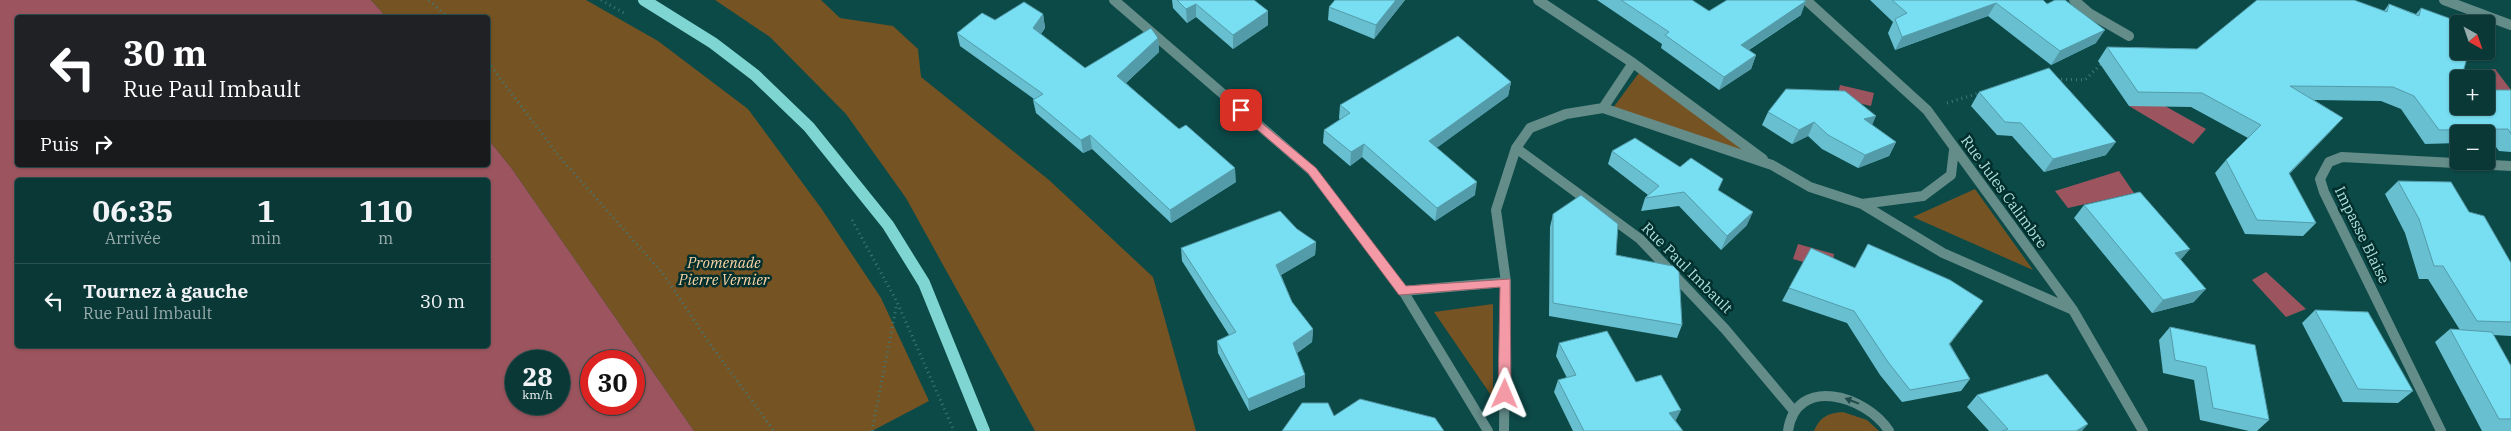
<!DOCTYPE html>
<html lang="fr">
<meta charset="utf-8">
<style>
:root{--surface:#093836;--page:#123f3e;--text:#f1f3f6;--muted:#99acad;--line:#295251}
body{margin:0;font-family:"IBM Plex Serif",serif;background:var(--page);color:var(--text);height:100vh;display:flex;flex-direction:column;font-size:19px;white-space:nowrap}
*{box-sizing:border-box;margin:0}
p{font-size:16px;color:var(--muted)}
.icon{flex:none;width:28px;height:28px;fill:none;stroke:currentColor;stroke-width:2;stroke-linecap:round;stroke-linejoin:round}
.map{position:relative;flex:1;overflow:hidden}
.drawer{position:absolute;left:15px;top:178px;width:475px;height:170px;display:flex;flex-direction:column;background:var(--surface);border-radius:5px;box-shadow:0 1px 4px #0004,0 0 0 1px var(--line)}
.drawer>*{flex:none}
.guide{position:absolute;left:15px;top:15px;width:475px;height:152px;border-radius:5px;box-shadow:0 1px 4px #0004,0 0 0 1px var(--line);background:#202124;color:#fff;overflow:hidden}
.needle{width:32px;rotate:140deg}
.fabs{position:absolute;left:2450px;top:15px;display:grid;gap:10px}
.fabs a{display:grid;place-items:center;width:45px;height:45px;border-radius:5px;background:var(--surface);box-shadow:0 1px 4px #0004,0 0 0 1px var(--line);font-size:25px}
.speed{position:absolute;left:505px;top:350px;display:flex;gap:10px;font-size:25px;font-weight:700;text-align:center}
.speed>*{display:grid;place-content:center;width:65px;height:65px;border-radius:50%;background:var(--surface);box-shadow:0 1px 4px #0004,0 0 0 1px var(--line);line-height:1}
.speed small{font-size:12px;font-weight:400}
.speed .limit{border:8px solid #d22;background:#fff;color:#111}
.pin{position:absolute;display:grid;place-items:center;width:42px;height:42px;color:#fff;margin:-21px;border-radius:10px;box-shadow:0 2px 8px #0006}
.me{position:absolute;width:55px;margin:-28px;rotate:1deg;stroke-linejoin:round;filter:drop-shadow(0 0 4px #0008)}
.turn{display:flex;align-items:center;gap:18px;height:105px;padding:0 25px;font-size:22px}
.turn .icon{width:65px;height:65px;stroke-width:2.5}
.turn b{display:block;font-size:35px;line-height:42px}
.then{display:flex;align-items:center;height:48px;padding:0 25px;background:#0003;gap:10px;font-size:19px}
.eta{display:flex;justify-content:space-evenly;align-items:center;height:85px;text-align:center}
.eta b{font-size:30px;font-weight:700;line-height:35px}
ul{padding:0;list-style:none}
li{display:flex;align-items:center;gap:15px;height:75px;padding:0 25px;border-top:1px solid var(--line)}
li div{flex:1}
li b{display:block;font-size:19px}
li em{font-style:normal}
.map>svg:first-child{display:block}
</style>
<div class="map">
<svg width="2511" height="431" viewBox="0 0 2511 431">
<rect width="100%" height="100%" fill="#0c4a48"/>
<path fill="#765323" d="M371,0H586L658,41L748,109L821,208L881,298L929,401L872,431H694L512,169L488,139V18L386,17Z
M715,0H821L840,18L893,26L918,49L921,77L1049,180L1153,277L1196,431H1035L906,198L846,114L770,37Z
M1641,70L1753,155L1613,108Z
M1975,189L2033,270L1913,217Z
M1493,304V398L1434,312Z
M1843,412L1867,420L1879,431H1814C1820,417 1828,413 1843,412Z"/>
<path fill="#9c555f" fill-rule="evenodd" d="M0,0H371L386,17L18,18V165H488V139L512,169L694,431H0ZM18,180H488V345H18ZM559,361V404H516V361ZM634,361V404H591V361Z
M2495,69L2511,90V104L2486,91V79H2482L2483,70Z
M1840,85L1874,93L1871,106L1837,98Z
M2149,97L2206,129L2193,144L2129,106Z
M2119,171L2134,193L2068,208L2055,191Z
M1798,244L1834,254L1832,270L1793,259Z
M2266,272L2306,309L2286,317L2252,280Z"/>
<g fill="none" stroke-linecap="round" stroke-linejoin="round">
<path stroke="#3f7977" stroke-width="3" stroke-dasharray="1 4" stroke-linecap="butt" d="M429,0L448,18
M601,0L624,13
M488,62L558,155L664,275L710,344L774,431
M2056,79L2085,80L2102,63
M1947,103L1982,92
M852,220L897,302L954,431
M872,431L897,303"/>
<path stroke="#648c89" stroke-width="10" d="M1114,0L1312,171L1403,291L1488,431
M1538,0L1633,63L1763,159
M1806,0L1927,110L2073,310L2143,431
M2074,0L2089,13L2129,36
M2444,0L2511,25
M1603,108L1633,63
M1516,148L1640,239L1725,329L1794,411
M1862,204L1923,196L1951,175L1954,150
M1403,291L1506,282L1496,210L1516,148L1530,128L1566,114L1603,108L1772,165L1810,187L1862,204L1943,253L2073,310
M1504,431L1506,282
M1788,431C1796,374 1867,396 1889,431
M2441,431L2324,192L2320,179L2329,162L2342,157L2511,166"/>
<path stroke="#7fd5d1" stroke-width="12" d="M644,0L713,43L755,75L809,127L888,225L924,283L984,431"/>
</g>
<path fill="#67bfd0" d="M1172,0H1254L1268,11V25L1233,49L1196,17L1187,23L1173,8Z
M1405,0L1374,39L1328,20L1329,7Z
M1597,0H1692L1709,11L1801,15L1749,50L1756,55L1751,69L1719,90L1661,48L1662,44Z
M1870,0H2043L2096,43L2051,65L1988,16L1895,50L1888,33L1893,22Z
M2389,4L2416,14L2421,8L2459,79V106L2511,90V152L2499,151L2493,143H2486V134H2459V143L2425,144L2401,109L2381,101L2314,100L2343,118L2289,174L2316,223L2303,236L2245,234L2215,173L2226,160L2248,138L2191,107L2129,106L2098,61L2107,47L2197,49L2384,11Z
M1043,14L1045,28L1041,34L1085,68L1158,38L1159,52L1126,83L1236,182L1171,223L1092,149L1083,153L1036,113L1033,100L1034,99L960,46L957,33L995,20Z
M1511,82L1508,96L1436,148L1475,195L1435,221L1362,157L1350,166L1323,143L1324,130L1340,120L1339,118L1340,105Z
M1979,92L2106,155L2044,172L2012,136L1997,135L1971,106Z
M1768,112L1872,125L1896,142L1889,156L1858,168L1822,149L1808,136L1792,144L1762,125Z
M1612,151L1680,167L1719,191L1747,225L1721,250L1679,206L1641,211L1645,198L1648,195L1608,164Z
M2398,181L2469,212L2511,263V336L2493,335L2511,366V431H2482L2435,342L2450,329L2460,330L2428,279H2419L2405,233L2385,194Z
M2084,205L2181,260L2194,302L2152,313L2074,218Z
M1553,214L1616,255L1682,325L1677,338L1549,316L1550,227Z
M1297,229L1316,242L1315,255L1281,275L1292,302L1313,329L1312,342L1297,353L1305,387L1249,411L1218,353L1217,341L1229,335L1182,261L1181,248Z
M1868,244L1983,301L1974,313L1950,344L1970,379L1961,391L1902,402L1880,375L1847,323L1782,301L1789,288L1855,268Z
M2315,310L2413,391L2398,403L2343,402L2302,323Z
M2170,327L2269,420L2257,431H2249L2200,420L2194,380L2163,373L2159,340Z
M1559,343L1636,382L1676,421L1683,431H1573L1554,392L1558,380L1567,378L1556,356Z
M1977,395L2082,431H1989L1967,407Z"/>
<path fill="#549ba9" d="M1396,0H1405L1374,39L1376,25Z
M1806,1L1801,15L1736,58L1741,45Z
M1996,3L1988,16L1895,50L1902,37Z
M1196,4V17L1187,23L1186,9Z
M1268,11V25L1233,49V35Z
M1043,14L1045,28L1035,42L1033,28Z
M2105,30L2096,43L2051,65L2060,51Z
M1158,38L1159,52L1118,90L1117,76Z
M1756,55L1751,69L1719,90L1724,77Z
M1511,82L1508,96L1427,155L1429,141Z
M1876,116L1870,130L1864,119Z
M2343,118L2331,131L2277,187L2289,173Z
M1814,122L1808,136L1792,144L1799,130Z
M1090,135L1092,149L1083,153L1081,140Z
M1896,142L1889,156L1858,168L1865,155Z
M2116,142L2106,155L2044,172L2053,159Z
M1364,144L1362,157L1350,166L1351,152Z
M1235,168L1236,182L1171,223L1170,210Z
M1477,182L1475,195L1435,221L1437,208Z
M1753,212L1747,225L1721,250L1727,236Z
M1316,242L1315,255L1276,278V265Z
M2190,249L2178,263L2175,253Z
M2206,289L2194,302L2152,313L2163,300Z
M1983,301L1974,313L1940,356L1949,344Z
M1313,329L1312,342L1293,356V343Z
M1305,375V387L1249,411L1248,399Z
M1681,410L1675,422L1669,413Z
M2088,424L2082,431H2076Z"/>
<path fill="#78def2" stroke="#549ba9" d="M1177,0H1254L1268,11L1233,35L1196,4L1186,9Z
M1335,0H1396L1376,25L1329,7Z
M1621,0H1692L1709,11L1727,0H1804L1806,1L1741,45L1756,55L1724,77L1665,35L1669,32Z
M1892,0H2043L2047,4L2055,0H2065L2105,30L2060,51L1996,3L1902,37L1895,19L1907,13Z
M2257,0H2354L2387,12L2389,4L2419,16L2421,8L2465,24H2459V51H2469L2461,79H2459V106H2486V90H2511V134L2508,129L2439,130L2414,96L2393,87L2290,86L2343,118L2289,173L2316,223L2257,220L2226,160L2261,125L2202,93L2138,92L2107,47L2197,49Z
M1024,2L1043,14L1033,28L1085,68L1151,28L1158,38L1117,76L1179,129L1186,125L1235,168L1170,210L1090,135L1081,140L1033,100L1043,94L957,33L982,13L995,20Z
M1458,36L1511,82L1429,141L1477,182L1437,208L1364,144L1351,152L1324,130L1350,113L1340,105Z
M2049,68L2116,142L2053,159L2021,123L2005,122L1979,92Z
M1786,89L1845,91L1876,116L1864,119L1896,142L1865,155L1828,135L1814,122L1799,130L1768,112Z
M1635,138L1680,167L1691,158L1723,179L1718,190L1753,212L1727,236L1684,192L1645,198L1659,186L1612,151Z
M2398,181L2451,182L2469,212L2484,216L2511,263V322L2477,321L2443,266H2434L2419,219Z
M2140,192L2190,249L2175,253L2206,289L2163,300L2084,205Z
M1581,195L1618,224L1616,255L1673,266L1679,272L1682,325L1553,303V214Z
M1280,211L1297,229L1316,242L1276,265L1292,302L1313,329L1293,343L1305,375L1248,399L1217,341L1236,332L1181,248Z
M1868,244L1950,280L1983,301L1949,344L1970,379L1910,390L1888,362L1854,311L1789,288L1811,248L1855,268Z
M2315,310L2368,312L2413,391L2358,389Z
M2170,327L2255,345L2269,420L2213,408L2206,367L2175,360Z
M2450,329L2492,332L2511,366V419H2499Z
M1607,331L1636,382L1661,375L1681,410L1669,413L1683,431H1584L1558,380L1576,375L1559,343Z
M2047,374L2088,424L2076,431H2002L2008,429L1977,395Z
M1360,399L1435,418L1444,431H1282L1302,403H1328L1334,416Z"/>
<defs><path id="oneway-solid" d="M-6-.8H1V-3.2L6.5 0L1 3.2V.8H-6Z" transform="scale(1.25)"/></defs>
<use fill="#1e4b49" href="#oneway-solid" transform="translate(1852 401) rotate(-159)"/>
<path fill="#f49aa6" stroke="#9f646c" d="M1241,106L1316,168L1406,286L1510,279L1511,394L1509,398H1500L1498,394L1500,287L1399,295L1308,173L1237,112L1236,110Z"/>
<g text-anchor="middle" stroke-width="5" stroke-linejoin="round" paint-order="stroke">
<g font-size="15" fill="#afdfdc" stroke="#002f2d">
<text transform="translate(2004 192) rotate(54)" y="5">Rue Jules Calimbre</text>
<text transform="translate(2362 235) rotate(64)" y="5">Impasse Blaise</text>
<text transform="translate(1687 268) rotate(45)" y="5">Rue Paul Imbault</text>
</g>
<g font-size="15" font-style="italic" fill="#fad3a5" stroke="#002f2d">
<text x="724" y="268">Promenade<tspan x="724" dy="17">Pierre Vernier</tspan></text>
</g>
</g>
</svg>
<div class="fabs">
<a><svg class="needle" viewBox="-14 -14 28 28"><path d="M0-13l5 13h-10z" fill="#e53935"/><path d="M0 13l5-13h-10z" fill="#99acad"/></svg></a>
<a>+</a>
<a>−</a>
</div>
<div class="speed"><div>28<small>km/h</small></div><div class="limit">30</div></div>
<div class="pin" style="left:1241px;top:110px;background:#d93025"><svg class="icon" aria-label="arrive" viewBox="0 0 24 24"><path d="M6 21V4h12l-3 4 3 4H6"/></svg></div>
<svg class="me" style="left:1505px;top:394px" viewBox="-20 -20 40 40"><path d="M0-17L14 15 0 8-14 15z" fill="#f49aa6" stroke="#fff" stroke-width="4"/></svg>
<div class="guide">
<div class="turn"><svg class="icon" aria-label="left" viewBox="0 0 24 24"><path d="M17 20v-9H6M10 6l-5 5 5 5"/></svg><div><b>30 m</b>Rue Paul Imbault</div></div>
<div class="then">Puis<svg class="icon" aria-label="right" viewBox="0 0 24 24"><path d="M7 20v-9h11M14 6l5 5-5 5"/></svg></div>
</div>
<section class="drawer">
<div class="eta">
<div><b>06:35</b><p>Arrivée</p></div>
<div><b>1</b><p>min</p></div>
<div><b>110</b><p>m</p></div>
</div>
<ul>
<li><svg class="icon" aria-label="left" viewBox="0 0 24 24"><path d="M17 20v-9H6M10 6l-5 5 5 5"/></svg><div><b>Tournez à gauche</b><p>Rue Paul Imbault</p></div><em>30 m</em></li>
</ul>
</section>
</div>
